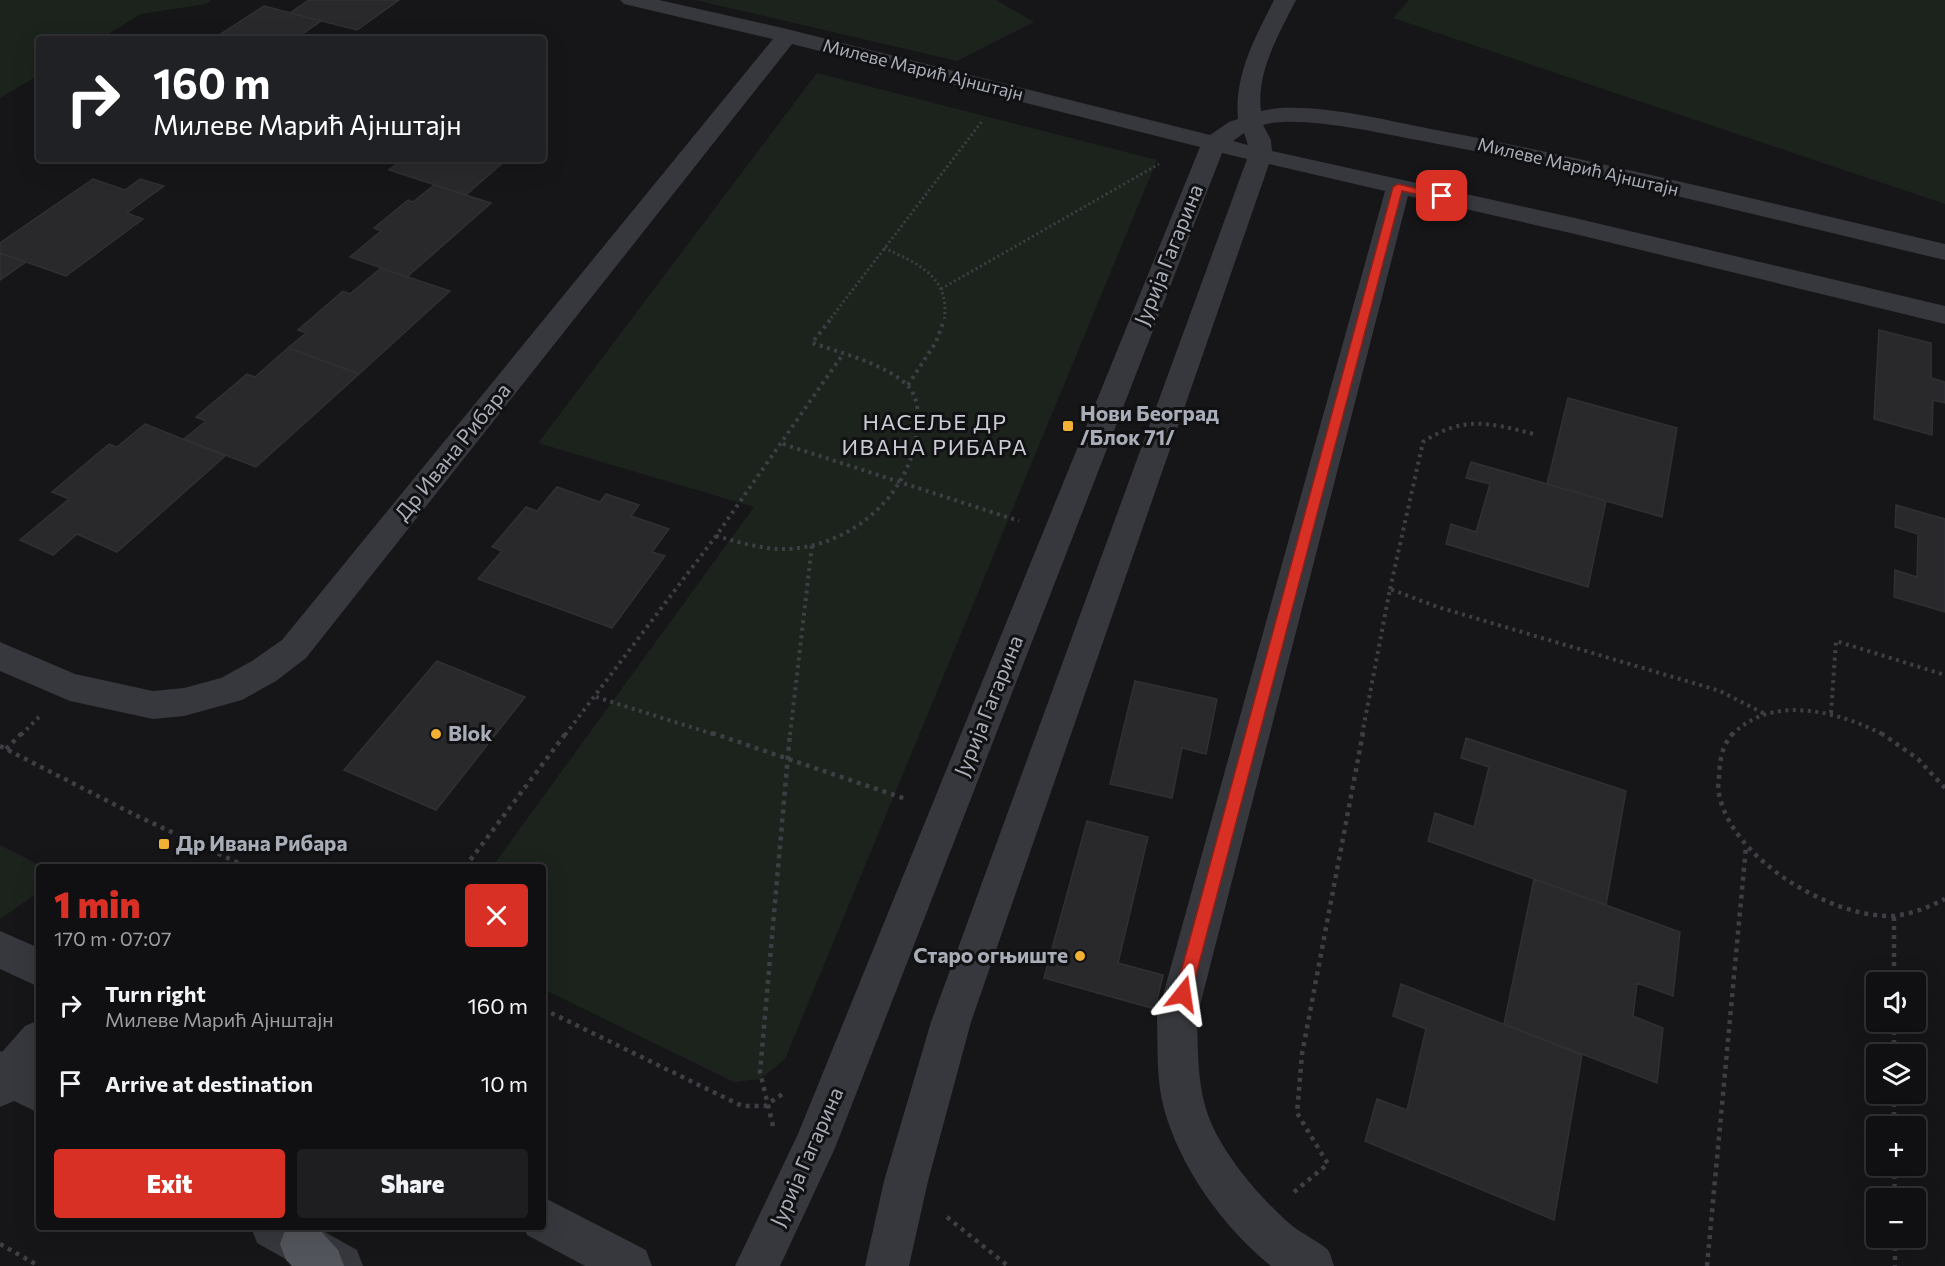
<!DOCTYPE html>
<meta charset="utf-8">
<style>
:root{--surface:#101012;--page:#1e1e20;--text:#f1f3f6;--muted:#9c9d9f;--line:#303032;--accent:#d93025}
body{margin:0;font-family:Commissioner,sans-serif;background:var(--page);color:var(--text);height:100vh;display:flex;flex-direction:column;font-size:22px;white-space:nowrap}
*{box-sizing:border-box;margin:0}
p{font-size:20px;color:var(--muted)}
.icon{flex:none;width:33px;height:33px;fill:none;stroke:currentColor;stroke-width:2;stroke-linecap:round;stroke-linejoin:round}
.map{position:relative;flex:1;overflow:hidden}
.side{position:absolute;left:36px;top:864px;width:510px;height:366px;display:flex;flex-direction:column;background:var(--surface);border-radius:6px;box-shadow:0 6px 24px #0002,0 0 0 2px var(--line)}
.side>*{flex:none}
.guide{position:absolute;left:36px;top:36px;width:510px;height:126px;border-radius:6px;box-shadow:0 6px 24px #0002,0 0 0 2px var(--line);background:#202124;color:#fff;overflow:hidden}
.tools{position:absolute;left:1866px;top:972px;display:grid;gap:12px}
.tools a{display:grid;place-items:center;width:60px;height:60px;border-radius:6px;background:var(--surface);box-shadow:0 6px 24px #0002,0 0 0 2px var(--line);font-size:30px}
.pin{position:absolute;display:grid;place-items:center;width:51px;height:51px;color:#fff;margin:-26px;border-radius:12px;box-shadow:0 3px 9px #0006}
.me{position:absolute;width:66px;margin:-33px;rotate:15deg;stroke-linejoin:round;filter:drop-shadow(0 0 4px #0008)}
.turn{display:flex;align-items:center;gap:21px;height:126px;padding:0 18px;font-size:27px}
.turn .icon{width:78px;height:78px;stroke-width:2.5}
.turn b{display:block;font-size:42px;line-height:51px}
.round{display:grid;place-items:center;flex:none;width:63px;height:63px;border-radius:6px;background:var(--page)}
.headline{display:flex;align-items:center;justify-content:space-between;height:102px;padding:0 18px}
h1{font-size:36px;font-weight:800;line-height:45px;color:var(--accent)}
.button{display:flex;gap:12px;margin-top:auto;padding:12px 18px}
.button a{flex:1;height:69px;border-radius:6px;background:var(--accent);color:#fff;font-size:24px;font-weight:800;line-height:69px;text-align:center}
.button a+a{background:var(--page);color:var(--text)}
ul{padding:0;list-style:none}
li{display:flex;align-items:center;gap:18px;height:78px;padding:0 18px}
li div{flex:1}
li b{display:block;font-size:22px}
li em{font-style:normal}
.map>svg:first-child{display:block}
</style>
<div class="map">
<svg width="1945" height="1266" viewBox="0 0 1945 1266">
<rect width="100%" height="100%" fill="#161618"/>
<path fill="#1c231d" d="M0,0H211L206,4L141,14L100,39H39V75L0,98Z
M695,0H996L1034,22L957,61Z
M1409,0H1945V204L1393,18Z
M817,73L1157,160L785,1059L760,1079L734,1082L543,989V867H492L754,507L538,443Z
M0,845L43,867H39V892L0,919Z"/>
<path fill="#29292c" stroke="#303034" stroke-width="1.5" d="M309,0H399L357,30L290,13Z
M264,6L321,21L295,39H213Z
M403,159H507L466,195L389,170Z
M93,179L125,190L140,179L164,186L127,213L143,219L66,276L0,253V243Z
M434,185L491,203L407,277L350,257L381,231L374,228L408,200L413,202Z
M0,253L26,262L0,280Z
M381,268L450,291L359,374L288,348L306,333L298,330L343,291L350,294Z
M1879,330L1931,343V378L1945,382V403L1933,400L1932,435L1874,419Z
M288,348L359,374L256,467L184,439L206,421L196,417L247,374L255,377Z
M1568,398L1677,428L1662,517L1547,484Z
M145,424L225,456L117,552L77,534L53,555L20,540L69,499L52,492L109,444L117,447Z
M1471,462L1606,501L1588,587L1446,544L1451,524L1476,532L1490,484L1466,478Z
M557,487L600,502L606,494L639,505L631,516L669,529L652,552L665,556L612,628L478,579L502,551L492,547L526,507L537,511Z
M1896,505L1945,519V612L1894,597L1895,570L1917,577L1918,534L1895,527Z
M437,661L525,697L436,810L344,770Z
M1135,681L1217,699L1206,754L1182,748L1172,798L1110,784Z
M1466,738L1626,791L1606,905L1428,841L1435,813L1474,827L1489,767L1461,758Z
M1087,821L1148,837L1118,963L1163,975L1155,1009L1044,978Z
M1534,879L1680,932L1673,996L1637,983L1633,1016L1663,1028L1657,1083L1504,1024Z
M1401,984L1582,1055L1554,1220L1365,1141L1377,1099L1407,1110L1426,1029L1393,1016Z"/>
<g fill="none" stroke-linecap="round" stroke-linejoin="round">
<path stroke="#3d3f44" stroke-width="3" stroke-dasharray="2 3" stroke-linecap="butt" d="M884,248C919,264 951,277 944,322
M941,289L1159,164
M828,322L983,120"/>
<path stroke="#3d3f44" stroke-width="4" stroke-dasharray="3 4.5" stroke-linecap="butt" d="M908,385L936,342L944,320
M783,444L1019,521
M716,536C739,542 763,550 788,549C849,546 906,499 916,438C919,421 920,399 908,386C888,365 839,352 812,343L830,320
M1390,589L1423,442C1464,415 1490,423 1534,434
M596,697L716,735
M1831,713L1836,641L1945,675
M21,735L40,716
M565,735L716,536L843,354
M790,735L812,545
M1362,735L1390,589L1438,607L1720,691L1765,714
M1732,735C1772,693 1840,712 1884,735"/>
<path stroke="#3d3f44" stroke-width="4.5" stroke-dasharray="4 5" stroke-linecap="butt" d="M712,733L906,799
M1733,733C1722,746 1720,759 1719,776C1719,782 1717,789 1719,794C1731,855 1817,908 1875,915C1901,919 1922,910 1945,899
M1881,733L1918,759L1945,788
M0,746L135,815L247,867
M6,749L22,733
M465,867L566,733
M1894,917V982
M543,1009L742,1106H765L784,1093
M1894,1022V1054
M1894,1094V1126
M773,1126L760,1072L790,733
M1894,1166L1895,1198
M1294,1192L1328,1164L1297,1113L1302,1054L1363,733
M947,1217L1008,1266
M1895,1238V1266
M0,1244L39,1266
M1707,1266L1746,847"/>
<path fill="#37383d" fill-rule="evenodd" d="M620,0H659L787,29L1210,135L1229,122L1238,119C1234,75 1255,38 1274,0H1296C1279,34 1256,72 1261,111C1305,100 1385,120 1431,129C1604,161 1774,204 1945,244V260C1769,219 1594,173 1417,140C1381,133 1296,114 1263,125L1271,140L1272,151L1575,218L1945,306V324L1575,234L1408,196L1197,1017C1198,1047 1197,1079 1206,1109C1218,1149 1258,1196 1289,1223C1300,1233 1318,1241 1327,1249C1331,1253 1332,1261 1334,1266H1271C1223,1227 1181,1169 1164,1109C1156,1079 1158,1047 1157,1017L1385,191L1269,164L971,1022L928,1181L909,1266H865L884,1181L931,1022L1247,159L1222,153L835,1148L780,1266H735L798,1134L1200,147L792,44L306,658L276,681L242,700L184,716L153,719L70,701L0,671V642L75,674L153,691L184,688L221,678L252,661L282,640L773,39L624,4ZM1244,133L1248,145L1233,141Z
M0,931L39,948V987L0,969Z
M39,1020V1113L14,1101L0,1107V1051L2,1052L25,1026Z
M543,1197L646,1250L652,1266H585L527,1235L524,1227H543Z
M251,1227H316L357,1250L363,1266H298L257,1243Z"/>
<path fill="#53555c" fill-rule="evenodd" d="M289,1227L318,1228L338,1250L344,1266H292L286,1260L280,1244L286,1228Z"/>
</g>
<path fill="#d93025" stroke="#8d1f18" stroke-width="1.5" d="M1398,184L1448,196L1442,200L1402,191L1191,994L1189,1000L1183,1002L1177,1000L1175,994L1393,187Z"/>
<g fill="#f2b134" stroke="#111113" stroke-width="2">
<rect x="1062" y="420" width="12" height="12" rx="3"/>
<circle cx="436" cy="734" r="6"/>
<rect x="158" y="838" width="12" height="12" rx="3"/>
<circle cx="1080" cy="956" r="6"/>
</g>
<g text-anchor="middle" stroke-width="6" stroke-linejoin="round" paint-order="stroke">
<g font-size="18" fill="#a8adb8" stroke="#111113">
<text transform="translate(923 70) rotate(14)" y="6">Милеве Марић Ајнштајн</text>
<text transform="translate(1578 167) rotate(13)" y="6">Милеве Марић Ајнштајн</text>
</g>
<g font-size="21" fill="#a8adb8" stroke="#111113">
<text transform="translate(1169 255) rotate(-68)" y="7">Јурија Гагарина</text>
<text transform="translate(453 452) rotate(-51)" y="7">Др Ивана Рибара</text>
<text transform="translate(989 706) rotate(-68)" y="7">Јурија Гагарина</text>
<text transform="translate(807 1157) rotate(-66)" y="7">Јурија Гагарина</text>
</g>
<g font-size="21" font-weight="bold" fill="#a8adb8" stroke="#111113" text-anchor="start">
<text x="1080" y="421">Нови Београд<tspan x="1080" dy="24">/Блок 71/</tspan></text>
<text x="448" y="741">Blok</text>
<text x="176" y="851">Др Ивана Рибара</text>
<text x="1068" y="963" text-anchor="end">Старо огњиште</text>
</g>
<g font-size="22" letter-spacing="1.5" fill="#c9ccd4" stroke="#111113">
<text x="935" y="430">НАСЕЉЕ ДР<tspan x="935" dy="25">ИВАНА РИБАРА</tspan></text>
</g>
</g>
</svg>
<div class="tools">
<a><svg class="icon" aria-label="sound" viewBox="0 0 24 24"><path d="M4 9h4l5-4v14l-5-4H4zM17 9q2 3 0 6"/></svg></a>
<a><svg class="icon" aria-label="layers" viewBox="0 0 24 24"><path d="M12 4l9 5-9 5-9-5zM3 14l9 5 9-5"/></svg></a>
<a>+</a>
<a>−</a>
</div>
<div class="pin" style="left:1442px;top:196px;background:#d93025"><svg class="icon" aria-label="arrive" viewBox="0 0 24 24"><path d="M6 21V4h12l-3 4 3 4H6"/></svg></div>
<svg class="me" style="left:1183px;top:994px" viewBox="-20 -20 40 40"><path d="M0-17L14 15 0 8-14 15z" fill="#d93025" stroke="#fff" stroke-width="4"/></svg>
<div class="guide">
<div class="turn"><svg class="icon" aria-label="right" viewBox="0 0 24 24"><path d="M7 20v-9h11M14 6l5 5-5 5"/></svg><div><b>160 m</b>Милеве Марић Ајнштајн</div></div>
</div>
<section class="side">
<div class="headline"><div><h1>1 min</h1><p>170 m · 07:07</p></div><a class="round" style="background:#d93025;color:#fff"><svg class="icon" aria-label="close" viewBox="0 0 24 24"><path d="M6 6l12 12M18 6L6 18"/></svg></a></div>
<ul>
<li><svg class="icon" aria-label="right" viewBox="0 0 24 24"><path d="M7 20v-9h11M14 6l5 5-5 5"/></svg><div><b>Turn right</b><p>Милеве Марић Ајнштајн</p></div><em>160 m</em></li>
<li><svg class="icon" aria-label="arrive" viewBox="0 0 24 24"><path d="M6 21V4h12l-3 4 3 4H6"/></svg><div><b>Arrive at destination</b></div><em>10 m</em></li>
</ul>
<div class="button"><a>Exit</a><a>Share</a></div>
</section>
</div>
